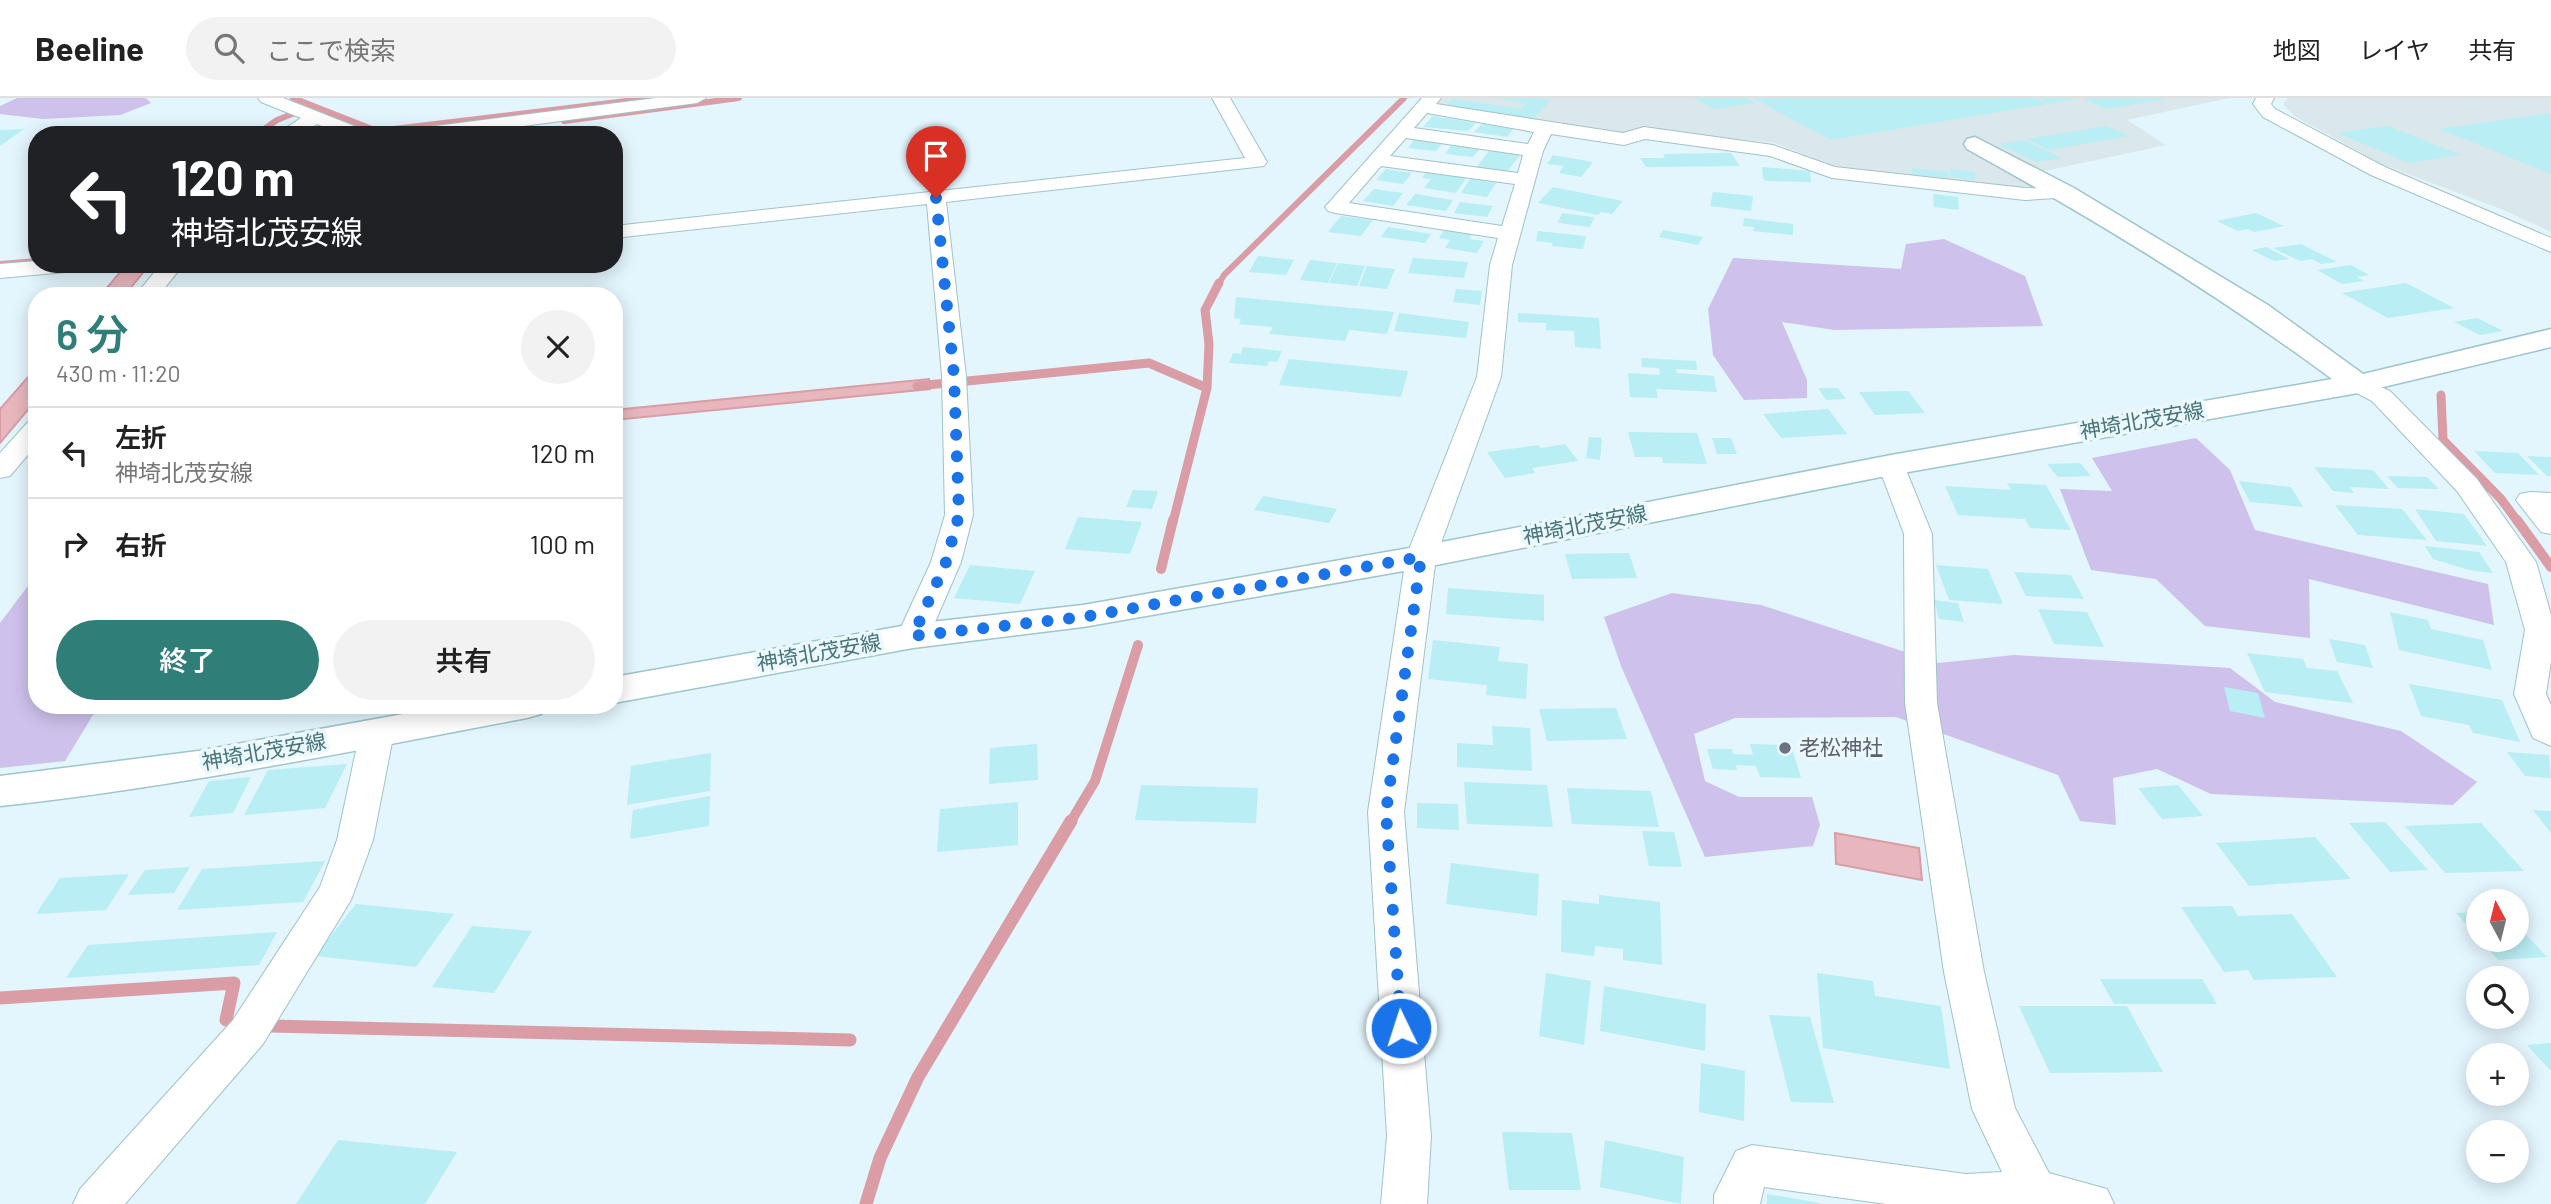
<!DOCTYPE html>
<html lang="ja">
<meta charset="utf-8">
<style>
:root{--surface:#fff;--page:#f2f2f2;--text:#222;--muted:#767676;--line:#e0e0e0;--accent:#307e78}
body{margin:0;font-family:Barlow,"Noto Sans JP",sans-serif;background:var(--page);color:var(--text);height:100vh;display:flex;flex-direction:column;font-size:26px;white-space:nowrap}
*{box-sizing:border-box;margin:0}
p{font-size:23px;color:var(--muted)}
.icon{flex:none;width:38px;height:38px;fill:none;stroke:currentColor;stroke-width:2;stroke-linecap:round;stroke-linejoin:round}
.map{position:relative;flex:1;overflow:hidden}
.side{position:absolute;left:28px;top:189px;width:595px;height:427px;display:flex;flex-direction:column;background:var(--surface);border-radius:28px;box-shadow:0 4px 18px #0003}
.side>*{flex:none}
.hud{position:absolute;left:28px;top:28px;width:595px;height:147px;border-radius:28px;box-shadow:0 4px 18px #0003;background:#202124;color:#fff;overflow:hidden}
.needle{width:46px;rotate:353deg}
.tools{position:absolute;left:2466px;top:791px;display:grid;gap:14px}
.tools a{display:grid;place-items:center;width:63px;height:63px;border-radius:50%;background:var(--surface);box-shadow:0 4px 18px #0003;font-size:35px}
.pin{position:absolute;display:grid;place-items:center;width:60px;height:60px;color:#fff;margin:-72px -30px;border-radius:50% 50% 50% 0;rotate:-45deg;box-shadow:0 0 7px #0007}
.pin .icon{rotate:45deg}
.me{position:absolute;width:77px;margin:-38px;rotate:356deg;stroke-linejoin:round;filter:drop-shadow(0 0 5px #0008)}
.turn{display:flex;align-items:center;gap:24px;height:147px;padding:0 28px;font-size:32px}
.turn .icon{width:91px;height:91px;stroke-width:2.5}
.turn b{display:block;font-size:49px;line-height:60px}
.round{display:grid;place-items:center;flex:none;width:74px;height:74px;border-radius:37px;background:var(--page)}
.summary{display:flex;align-items:center;justify-content:space-between;height:119px;padding:0 28px}
h1{font-size:42px;font-weight:600;line-height:52px;color:var(--accent)}
.primary-button{display:flex;gap:14px;margin-top:auto;padding:14px 28px}
.primary-button a{flex:1;height:80px;border-radius:42px;background:var(--accent);color:#fff;font-size:28px;font-weight:600;line-height:80px;text-align:center}
.primary-button a+a{background:var(--page);color:var(--text)}
ul{padding:0;list-style:none}
li{display:flex;align-items:center;gap:21px;height:91px;padding:0 28px;border-top:2px solid var(--line)}
li div{flex:1}
li b{display:block;font-size:26px}
li em{font-style:normal}
header{display:flex;align-items:center;gap:42px;box-sizing:border-box;height:98px;padding:0 35px;background:var(--surface);border-bottom:2px solid var(--line)}
header strong{font-size:33px}
nav{display:flex;gap:38px;margin-inline-start:auto;font-size:24px}
.search{width:490px;height:63px;background:var(--page);display:flex;align-items:center;gap:18px;box-sizing:border-box;padding:0 24px;border-radius:38px;color:var(--muted);font-size:26px}
.map>svg:first-child{display:block}
</style>
<header>
<strong>Beeline</strong>
<div class="search"><svg class="icon" aria-label="search" viewBox="0 0 24 24"><circle cx="10" cy="10" r="6"/><path d="M15 15l6 6"/></svg>ここで検索</div>
<nav><a>地図</a><a>レイヤ</a><a>共有</a></nav>
</header>
<div class="map">
<svg width="2551" height="1106" viewBox="0 0 2551 1106">
<rect width="100%" height="100%" fill="#e3f5fd"/>
<path fill="#dbe8eb" d="M1443,0H2229L2127,22L2166,47L2017,79L2038,91L2007,90L1840,71L1775,45L1636,30L1618,37L1435,8Z
M2288,0H2551V134L2501,111L2384,67L2294,18L2283,6Z"/>
<path fill="#cec1ec" d="M17,0H146L151,5L120,17L43,21L0,16V8Z
M1944,141L2025,178L2043,228L1834,232L1782,224L1807,282V300L1744,302L1713,257L1708,211L1733,160L1901,171L1906,146Z
M2196,340L2230,372L2255,432L2488,486L2494,527L2309,481L2310,540L2205,528L2156,481L2091,472L2060,391L2112,393L2092,360Z
M37,476V607H99L65,663L0,670V525Z
M1672,495L1761,507L1939,565L2014,557L2230,570L2275,604L2401,633L2477,684L2453,707L2211,696L2157,671L2113,680L2116,727L2080,723L2058,677L1896,619L1735,620L1694,636L1705,683L1739,699H1812L1820,727L1813,748L1705,759L1621,568L1604,519Z"/>
<path fill="#e8b7be" stroke="#da9ca5" stroke-width="2" d="M127,166H150L124,198H100Z
M37,269V301L0,345V311Z
M929,281L930,291L614,322V312Z
M1835,735L1919,750L1922,782L1836,766Z"/>
<g fill="none" stroke-linecap="round" stroke-linejoin="round">
<path stroke="#da9ca5" stroke-width="6" d="M293,0L377,33L651,0
M564,23L739,0
M256,37L277,22L302,12
M0,166L37,163
M1218,187L1224,177L1404,0"/>
<path stroke="#da9ca5" stroke-width="9" d="M917,288L1149,265L1207,290
M2441,297L2443,342L2501,401L2518,424
M1173,424L1207,290L1209,246L1205,212L1219,185"/>
<path stroke="#da9ca5" stroke-width="10" d="M2517,422L2551,469
M1161,471L1173,422
M1070,725L1095,683L1138,547"/>
<path stroke="#da9ca5" stroke-width="13" d="M0,900L234,885L226,922
M271,928L850,942
M866,1106L880,1060L918,979L1071,723"/>
</g>
<path fill="#b9eef4" d="M1497,0H1539L1551,2L1533,21L1446,7L1453,1L1521,11L1526,6Z
M1694,0H1747L1756,5L1714,11Z
M1753,0H2035L2048,6L1830,42Z
M2038,0H2075V1L2050,6Z
M2089,0H2165V1L2107,11L2083,1Z
M2551,15V76L2439,31Z
M1433,18L1476,25L1468,33L1423,29Z
M1482,26L1514,30L1507,39L1474,34Z
M2106,28L2130,38L2049,52L2026,41Z
M2388,28L2461,57L2409,65L2337,35Z
M24,31L0,48V32Z
M1415,41L1442,45L1436,53L1408,50Z
M2024,42L2061,60L2036,64L1998,46Z
M1452,46L1481,49L1473,59L1445,56Z
M1489,53L1520,57L1507,74L1476,70Z
M1731,55L1740,68L1646,69L1640,60H1665L1663,56Z
M1553,57L1593,64L1581,79L1559,75L1564,68L1547,66Z
M1762,69L1810,73L1811,84L1766,83L1763,80Z
M1912,70L1948,74V80L1912,76Z
M1386,71L1412,75L1403,86L1376,82Z
M1950,71L1975,74V82L1950,79Z
M1427,73L1467,79L1456,95L1424,90L1431,81L1422,80Z
M1470,81L1496,85L1487,99L1461,95Z
M1553,89L1623,103L1612,116L1601,114L1598,117L1538,105Z
M1374,91L1403,95L1393,108L1363,103Z
M1713,94L1753,98L1751,113L1710,108Z
M1415,96L1453,102L1446,113L1406,107Z
M1933,96L1958,99L1959,112L1934,109Z
M1460,104L1493,108L1487,119L1454,115Z
M1562,115L1594,119L1590,129L1558,125Z
M2256,115L2284,128L2254,134L2248,131L2238,133L2217,123Z
M1341,118L1373,122L1361,138L1328,134Z
M1744,120L1793,126V137L1753,133L1754,129L1743,128Z
M1388,129L1431,136L1425,145L1381,139Z
M1444,132L1472,136L1469,141L1484,143L1477,155L1445,150L1450,142L1439,140Z
M1663,132L1703,139L1698,147L1659,139Z
M1538,133L1586,138L1583,151L1552,148L1553,145L1536,143Z
M2301,146L2337,164L2321,166L2312,161L2300,163L2273,150Z
M2266,149L2289,161L2274,163L2252,152Z
M1258,158L1294,162L1286,177L1249,174Z
M1413,160L1468,164L1464,180L1408,175Z
M1310,162L1337,165L1328,185L1300,182Z
M1338,165L1365,168L1357,188L1329,185Z
M2351,167L2369,177L2357,179L2364,183L2342,186L2317,172Z
M1367,168L1395,171L1387,191L1359,188Z
M2406,185L2454,210L2388,220L2342,195Z
M1456,191L1482,193L1480,207L1453,204Z
M1236,199L1394,214L1387,236L1349,232L1345,243L1269,236L1273,229L1239,226L1241,221L1234,220Z
M1399,215L1469,224L1466,240L1394,233Z
M1518,215L1599,220L1601,251L1575,249L1574,233L1546,232V225L1518,224Z
M2477,220L2503,233L2480,237L2454,224Z
M1243,249L1282,253L1277,264L1269,263L1267,268L1229,265L1233,255L1241,256Z
M1641,260L1696,263L1697,272L1676,271L1677,275L1714,278L1717,294L1656,291L1658,300L1630,299L1628,275L1660,277L1659,270L1642,269Z
M1289,261L1408,273L1401,299L1279,287Z
M1818,290H1838L1846,301L1826,302Z
M1908,293L1925,315L1875,317L1859,294Z
M1828,311L1847,336L1781,340L1763,316Z
M1628,334L1697,335L1707,366L1663,365L1662,359H1635Z
M1589,339L1602,340L1600,362L1586,360Z
M1712,340H1731L1737,356H1717Z
M1565,346L1578,363L1532,370L1535,375L1505,380L1487,354L1538,347L1541,350Z
M2474,353L2518,355L2539,377L2495,375Z
M2527,358L2551,359V378H2547Z
M2080,365L2091,378L2058,379L2047,366Z
M2314,369L2373,372L2389,391L2350,389L2354,395L2333,393Z
M2387,378L2427,379L2439,391L2398,390Z
M2239,383L2291,389L2303,409L2250,404Z
M2007,385L2046,387L2071,432L2030,430L2025,421L1958,417L1945,388L2011,392Z
M1133,392L1158,393L1152,411L1126,409Z
M1263,398L1337,411L1329,425L1254,412Z
M2335,407L2402,411L2427,442L2358,437Z
M2415,411L2464,416L2487,448L2436,443Z
M1078,419L1142,424L1130,456L1065,451Z
M2425,448L2479,454L2493,475L2469,472L2433,461Z
M1629,455L1637,480L1572,481L1565,456Z
M970,467L1035,473L1020,506L954,500Z
M1936,467L1988,471L2003,506L1949,502Z
M2014,474L2071,477L2084,501L2026,498Z
M1448,490L1544,497V523L1446,516Z
M1934,502L1958,505L1964,524L1939,521Z
M2038,511L2087,514L2104,549L2054,546Z
M2390,514L2428,522L2431,531L2483,542L2492,572L2399,552Z
M2329,541L2365,547L2373,570L2337,564Z
M1433,542L1500,549L1498,563L1528,566L1526,601L1486,597L1487,587L1428,581Z
M2247,555L2303,561L2307,570L2337,573L2353,605L2265,594Z
M2409,586L2502,602L2520,644L2473,635L2469,627L2421,618Z
M2224,589L2258,595L2265,620L2230,613Z
M1616,610L1627,641L1547,643L1539,611Z
M1492,628L1530,630L1532,673L1457,669V645L1493,647Z
M1037,646L1038,682L989,686L990,650Z
M1750,646L1791,647L1801,680L1760,679L1756,668L1736,667L1737,672L1713,671L1707,651H1732L1733,656L1753,657Z
M2507,654L2549,657L2551,680L2525,678Z
M711,655L710,693L627,707L631,668Z
M347,666L325,710L244,717L268,672Z
M251,679L233,715L189,719L209,683Z
M1464,684L1547,687L1553,729L1467,726Z
M1141,687L1258,690L1256,725L1135,722Z
M2178,687L2203,718L2162,721L2138,690Z
M1567,690L1651,693L1659,729L1572,726Z
M710,698L709,728L630,741L633,712Z
M1018,704V747L937,754L940,711Z
M1417,705L1458,706L1459,732L1417,730Z
M2533,712L2551,713V735Z
M2385,724L2428,772L2390,774L2349,725Z
M2481,725L2524,773L2445,775L2405,728Z
M1642,733L1674,734L1682,769L1649,768Z
M2315,739L2351,781L2249,788L2216,745Z
M325,763L303,804L177,812L202,771Z
M1451,765L1539,776L1537,818L1446,806Z
M190,769L174,795L128,797L145,772Z
M129,776L106,812L36,816L60,780Z
M1599,797L1660,804L1662,867L1623,862V851L1595,848L1594,858L1561,854L1562,802L1599,806Z
M356,806L454,816L416,869L315,858Z
M2232,808L2238,818L2292,816L2337,879L2254,882L2248,872L2224,874L2181,809Z
M2478,814V840L2456,815Z
M2516,826L2547,859L2498,862L2480,842H2516Z
M472,828L532,833L494,895L432,889Z
M277,834L259,867L66,880L88,847Z
M1546,875L1591,883L1584,947L1539,938Z
M1817,875L1873,883L1875,898L1941,908L1950,971L1823,950Z
M2100,881H2202L2217,906H2114Z
M1604,888L1706,906L1705,953L1600,933Z
M2019,908H2127L2163,974L2050,975Z
M1769,917L1810,919L1834,1005L1791,1004Z
M2551,945V973L2527,947Z
M1701,965L1745,973L1744,1023L1699,1014Z
M1502,1034L1572,1035L1581,1092H1509Z
M338,1042L457,1054L425,1106H296Z
M1605,1042L1684,1059L1681,1106L1600,1089Z
M1767,1096L1820,1105L1819,1106H1767Z"/>
<g fill="none" stroke-linecap="round" stroke-linejoin="round">
<defs>
<path id="street" d="M258,0H283L367,33L369,37H343L317,26L298,37H275L301,20L261,4Z
M656,0H706L697,5L456,37H403L412,31Z
M1212,0H1230L1267,64L1264,68L946,104L966,278L973,417L961,464L929,538L924,545L913,548L902,545L897,538L931,464L945,417L942,278L927,106L614,140V128L1245,60Z
M1422,0H1441L1436,6L1623,35L1644,29L1773,47L1835,69L2025,90L2072,91L2075,95L2072,99L2025,102L1832,80L1770,58L1645,41L1624,47L1551,36L1543,53L1512,167L1501,279L1436,459L1404,714L1431,1038L1427,1106H1381L1387,1038L1368,714L1406,459L1477,279L1490,167L1498,140L1335,115L1328,113L1325,109ZM1427,15L1534,34L1528,46L1414,30ZM1406,40L1523,57L1518,75L1390,58ZM1381,68L1515,86L1502,128L1349,105Z
M2256,0H2274L2271,6L2275,11L2385,69L2551,140V154L2371,77L2263,19L2253,6Z
M37,163V166H88L85,171L77,173L0,180V166Z
M161,166H184L158,198H135Z
M2358,279L2390,293L2477,381L2536,464L2551,517V563L2546,596L2551,607V648L2533,640L2514,596L2525,532L2506,464L2457,393L2372,303L2349,291L2346,286L2349,281Z
M37,321V346L10,378L0,380V355L28,324Z
M1891,359L1900,361L1904,367L1932,436L1937,605L1984,874L2015,1010L2049,1075L2107,1091L2114,1106H1886L1764,1089L1760,1106H1714V1097L1736,1053L1752,1047L1966,1076L2002,1074L1972,1011L1944,874L1905,605L1904,436L1878,367L1882,361Z
M2530,394L2551,395V436L2541,434L2516,402L2520,396Z
M377,623L389,626L394,634L373,742L351,802L263,946L125,1106H73L80,1091L233,922L320,789L337,742L360,634L365,626Z"/>
<path id="secondary" d="M1975,39L2074,90L2268,207L2363,276L2551,231V249L2358,295L1891,377L1421,470L1083,529L913,550L614,605V579L913,526L1083,507L1421,448L1891,357L2332,281C2216,195 2094,121 1967,51L1964,46L1967,41Z
M453,607H547L541,616L527,620C352,653 177,689 0,708V678L198,653Z"/>
</defs>
<use href="#street" stroke="#a1c3c8" stroke-width="2"/>
<use href="#secondary" stroke="#9fc5cc" stroke-width="3"/>
<use href="#street" fill="#fff" fill-rule="evenodd"/>
<use href="#secondary" fill="#fff" fill-rule="evenodd"/>
</g>
<g fill="none" stroke-linecap="round" stroke-linejoin="round">
<path stroke="#1a73e8" stroke-width="12" stroke-dasharray="0 21.6" d="M936,100L954,278L959,417L946,464L913,538L1083,519L1421,459L1386,714L1401,930"/>
</g>
<circle fill="#6b7280" stroke="#ebf9ff" stroke-width="2.5" cx="1785" cy="650" r="7"/>
<g text-anchor="middle" stroke-width="7" stroke-linejoin="round" paint-order="stroke">
<g font-size="21" fill="#487477" stroke="#ebf9ff">
<text transform="translate(2142 323) rotate(-10)" y="7">神埼北茂安線</text>
<text transform="translate(1585 427) rotate(-11)" y="7">神埼北茂安線</text>
<text transform="translate(819 555) rotate(-10)" y="7">神埼北茂安線</text>
<text transform="translate(264 654) rotate(-10)" y="7">神埼北茂安線</text>
</g>
<g font-size="21" fill="#5b616d" stroke="#ebf9ff" text-anchor="start">
<text x="1799" y="657">老松神社</text>
</g>
</g>
</svg>
<div class="tools">
<a><svg class="needle" viewBox="-14 -14 28 28"><path d="M0-13l5 13h-10z" fill="#e53935"/><path d="M0 13l5-13h-10z" fill="#767676"/></svg></a>
<a><svg class="icon" aria-label="search" viewBox="0 0 24 24"><circle cx="10" cy="10" r="6"/><path d="M15 15l6 6"/></svg></a>
<a>+</a>
<a>−</a>
</div>
<div class="pin" style="left:936px;top:100px;background:#d93025"><svg class="icon" aria-label="arrive" viewBox="0 0 24 24"><path d="M6 21V4h12l-3 4 3 4H6"/></svg></div>
<svg class="me" style="left:1401px;top:930px" viewBox="-20 -20 40 40"><circle r="17" fill="#1a73e8" stroke="#fff" stroke-width="3"/><path d="M0-11L8 9 0 5-8 9z" fill="#fff"/></svg>
<div class="hud">
<div class="turn"><svg class="icon" aria-label="left" viewBox="0 0 24 24"><path d="M17 20v-9H6M10 6l-5 5 5 5"/></svg><div><b>120 m</b>神埼北茂安線</div></div>
</div>
<section class="side">
<div class="summary"><div><h1>6 分</h1><p>430 m · 11:20</p></div><a class="round"><svg class="icon" aria-label="close" viewBox="0 0 24 24"><path d="M6 6l12 12M18 6L6 18"/></svg></a></div>
<ul>
<li><svg class="icon" aria-label="left" viewBox="0 0 24 24"><path d="M17 20v-9H6M10 6l-5 5 5 5"/></svg><div><b>左折</b><p>神埼北茂安線</p></div><em>120 m</em></li>
<li><svg class="icon" aria-label="right" viewBox="0 0 24 24"><path d="M7 20v-9h11M14 6l5 5-5 5"/></svg><div><b>右折</b></div><em>100 m</em></li>
</ul>
<div class="primary-button"><a>終了</a><a>共有</a></div>
</section>
</div>
